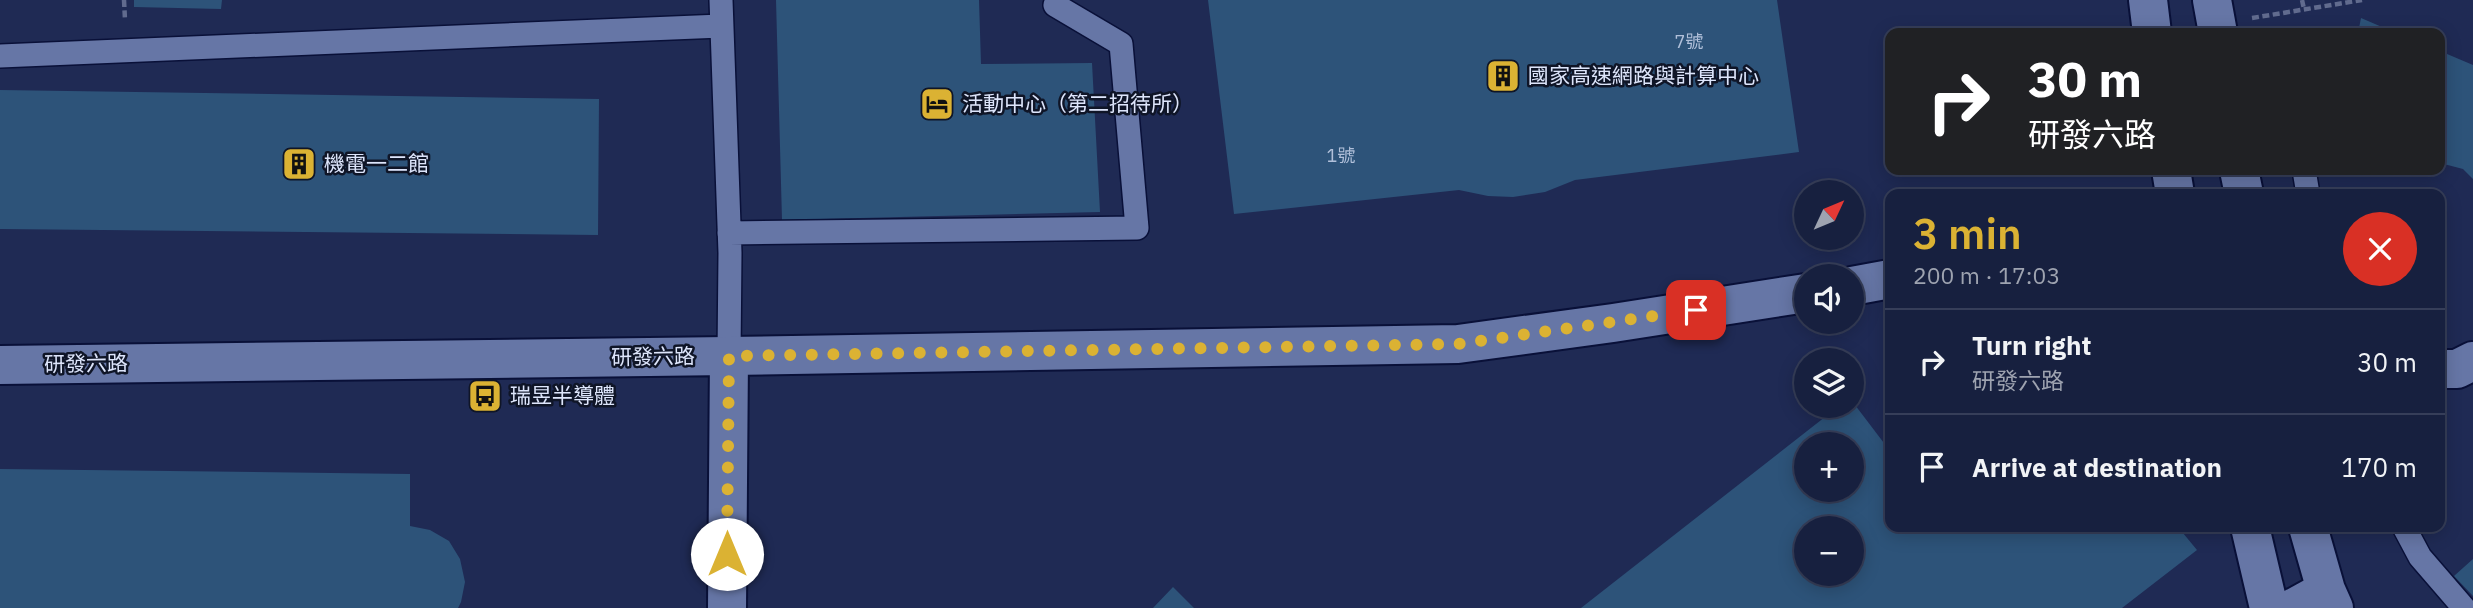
<!DOCTYPE html>
<meta charset="utf-8">
<style>
:root{--surface:#17203f;--page:#242d4a;--text:#f1f3f6;--muted:#9ea3b0;--line:#363e59;--accent:#dbb233}
body{margin:0;font-family:"IBM Plex Sans","Noto Sans TC",sans-serif;background:var(--page);color:var(--text);height:100vh;display:flex;flex-direction:column;font-size:26px;white-space:nowrap}
*{box-sizing:border-box;margin:0}
p{font-size:23px;color:var(--muted)}
.icon{flex:none;width:38px;height:38px;fill:none;stroke:currentColor;stroke-width:2;stroke-linecap:round;stroke-linejoin:round}
.map{position:relative;flex:1;overflow:hidden}
.sheet{position:absolute;left:1885px;top:189px;width:560px;height:343px;display:flex;flex-direction:column;background:var(--surface);border-radius:14px;box-shadow:0 4px 18px #0003,0 0 0 2px var(--line)}
.sheet>*{flex:none}
.guide{position:absolute;left:1885px;top:28px;width:560px;height:147px;border-radius:14px;box-shadow:0 4px 18px #0003,0 0 0 2px var(--line);background:#202124;color:#fff;overflow:hidden}
.needle{width:46px;rotate:46deg}
.controls{position:absolute;left:1794px;top:180px;display:grid;gap:14px}
.controls a{display:grid;place-items:center;width:70px;height:70px;border-radius:50%;background:var(--surface);box-shadow:0 4px 18px #0003,0 0 0 2px var(--line);font-size:35px}
.pin{position:absolute;display:grid;place-items:center;width:60px;height:60px;color:#fff;margin:-30px;border-radius:14px;box-shadow:0 4px 10px #0006}
.me{position:absolute;width:77px;margin:-38px;rotate:0deg;stroke-linejoin:round;filter:drop-shadow(0 0 5px #0008)}
.turn{display:flex;align-items:center;gap:24px;height:147px;padding:0 28px;font-size:32px}
.turn .icon{width:91px;height:91px;stroke-width:2.5}
.turn b{display:block;font-size:49px;line-height:60px}
.round{display:grid;place-items:center;flex:none;width:74px;height:74px;border-radius:37px;background:var(--page)}
.overview{display:flex;align-items:center;justify-content:space-between;height:119px;padding:0 28px}
h1{font-size:42px;font-weight:600;line-height:52px;color:var(--accent)}
ul{padding:0;list-style:none}
li{display:flex;align-items:center;gap:21px;height:105px;padding:0 28px;border-top:2px solid var(--line)}
li div{flex:1}
li b{display:block;font-size:26px}
li em{font-style:normal}
.map>svg:first-child{display:block}
</style>
<div class="map">
<svg width="2473" height="608" viewBox="0 0 2473 608">
<rect width="100%" height="100%" fill="#1f2a54"/>
<path fill="#2d5379" fill-rule="evenodd" d="M134,0H222L221,9L134,7Z
M776,0H979L981,64L1092,63L1100,212L782,220Z
M1208,0H1777L1799,152L1575,180L1545,192L1513,197L1488,196L1459,190L1234,214Z
M2361,18L2396,33H2358Z
M2440,51L2473,65V179L2463,169L2440,163Z
M0,90L599,99L598,235L0,229Z
M1852,401L1890,451V527H2178L2197,550L2122,608H1581L1839,406H1852ZM1806,444H1852V490H1806ZM1806,528H1852V574H1806Z
M0,469L410,474V526L430,530L449,541L460,559L465,582L461,602L458,608H0Z
M2473,559V596L2454,576Z
M1173,587L1194,608H1153Z"/>
<g fill="none" stroke-linecap="round" stroke-linejoin="round">
<defs>
<path id="lane" d="M721,0L730,253L729,356
M0,56L721,26
M2304,170L2308,194
M729,233L1137,228L1121,44L1055,5
M2404,527L2420,557L2464,608"/>
<path id="street" d="M1852,286L1890,279
M0,365L729,356L1458,344L1613,323L1806,293
M2440,369H2457L2473,361
M727,608L729,356"/>
<path id="secondary" d="M2148,0L2152,33
M2212,0L2218,33
M2171,170L2175,194
M2239,170L2244,194
M2250,527L2269,608
M2308,527L2326,590L2334,608
M2293,608L2326,590"/>
</defs>
<use href="#lane" stroke="#091038" stroke-width="26"/>
<use href="#street" stroke="#091038" stroke-width="42"/>
<use href="#secondary" stroke="#091038" stroke-width="42"/>
<path stroke="#616b8e" stroke-width="4.5" stroke-dasharray="7 3.5" stroke-linecap="butt" d="M124,0L125,20
M2302,0L2304,9
M2252,18L2362,0"/>
<use href="#lane" stroke="#6676a6" stroke-width="23"/>
<use href="#street" stroke="#6676a6" stroke-width="38"/>
<use href="#secondary" stroke="#6676a6" stroke-width="38"/>
</g>
<g fill="none" stroke-linecap="round" stroke-linejoin="round">
<path stroke="#dbb233" stroke-width="12" stroke-dasharray="0 21.6" d="M727,554L729,356L1458,344L1696,310"/>
</g>
<defs>
<symbol id="building-square" viewBox="-11 -11 22 22"><rect x="-9" y="-9" width="18" height="18" rx="4" fill="#dbb233" stroke="#0f1527"/><path d="M-4-6H4V6H1V3H-1V6H-4ZM-2.5-4.3h1.7v1.8h-1.7ZM.8-4.3h1.7v1.8H.8ZM-2.5-1h1.7V.8h-1.7ZM.8-1h1.7V.8H.8Z" fill="#111"/></symbol>
<symbol id="hotel-square" viewBox="-11 -11 22 22"><rect x="-9" y="-9" width="18" height="18" rx="4" fill="#dbb233" stroke="#0f1527"/><path d="M-6-4.5h1.5V1H6V5H4.5V3h-9V5H-6ZM-4 0a1.8 1.8 0 1 1 3.6 0ZM.5 0V-2.5h3Q6-2.5 6 0Z" fill="#111"/></symbol>
<symbol id="bus-square" viewBox="-11 -11 22 22"><rect x="-9" y="-9" width="18" height="18" rx="4" fill="#dbb233" stroke="#0f1527"/><path d="M-5-6H5V4H4V6H2V4H-2V6H-4V4H-5ZM-3.5-4V0h7V-4ZM-3.5 1.2v1.5H-2V1.2ZM2 1.2v1.5H3.5V1.2Z" fill="#111"/></symbol>
</defs>
<g fill-rule="evenodd">
<use href="#building-square" x="1484" y="57" width="38" height="38"/>
<use href="#hotel-square" x="918" y="85" width="38" height="38"/>
<use href="#building-square" x="280" y="145" width="38" height="38"/>
<use href="#bus-square" x="466" y="377" width="38" height="38"/>
</g>
<g text-anchor="middle" stroke-width="5" stroke-linejoin="round" paint-order="stroke">
<g font-size="18" fill="#b1c0da">
<text x="1689" y="48">7號</text>
<text x="1341" y="162">1號</text>
</g>
<g font-size="21" fill="#dde5fb" stroke="#0f1527" text-anchor="start">
<text x="1528" y="83">國家高速網路與計算中心</text>
<text x="962" y="111">活動中心（第二招待所）</text>
<text x="324" y="171">機電一二館</text>
<text x="510" y="403">瑞昱半導體</text>
</g>
<g font-size="21" fill="#dde5fb" stroke="#0f1527">
<text transform="translate(653 357) rotate(-1)" y="7">研發六路</text>
<text transform="translate(86 364) rotate(-1)" y="7">研發六路</text>
</g>
</g>
</svg>
<div class="controls">
<a><svg class="needle" viewBox="-14 -14 28 28"><path d="M0-13l5 13h-10z" fill="#e53935"/><path d="M0 13l5-13h-10z" fill="#9ea3b0"/></svg></a>
<a><svg class="icon" aria-label="sound" viewBox="0 0 24 24"><path d="M4 9h4l5-4v14l-5-4H4zM17 9q2 3 0 6"/></svg></a>
<a><svg class="icon" aria-label="layers" viewBox="0 0 24 24"><path d="M12 4l9 5-9 5-9-5zM3 14l9 5 9-5"/></svg></a>
<a>+</a>
<a>−</a>
</div>
<div class="pin" style="left:1696px;top:310px;background:#d93025"><svg class="icon" aria-label="arrive" viewBox="0 0 24 24"><path d="M6 21V4h12l-3 4 3 4H6"/></svg></div>
<svg class="me" style="left:727px;top:554px" viewBox="-20 -20 40 40"><circle r="19" fill="#fff"/><path d="M0-13L10 11 0 6-10 11z" fill="#dbb233"/></svg>
<div class="guide">
<div class="turn"><svg class="icon" aria-label="right" viewBox="0 0 24 24"><path d="M7 20v-9h11M14 6l5 5-5 5"/></svg><div><b>30 m</b>研發六路</div></div>
</div>
<section class="sheet">
<div class="overview"><div><h1>3 min</h1><p>200 m · 17:03</p></div><a class="round" style="background:#d93025;color:#fff"><svg class="icon" aria-label="close" viewBox="0 0 24 24"><path d="M6 6l12 12M18 6L6 18"/></svg></a></div>
<ul>
<li><svg class="icon" aria-label="right" viewBox="0 0 24 24"><path d="M7 20v-9h11M14 6l5 5-5 5"/></svg><div><b>Turn right</b><p>研發六路</p></div><em>30 m</em></li>
<li><svg class="icon" aria-label="arrive" viewBox="0 0 24 24"><path d="M6 21V4h12l-3 4 3 4H6"/></svg><div><b>Arrive at destination</b></div><em>170 m</em></li>
</ul>
</section>
</div>
